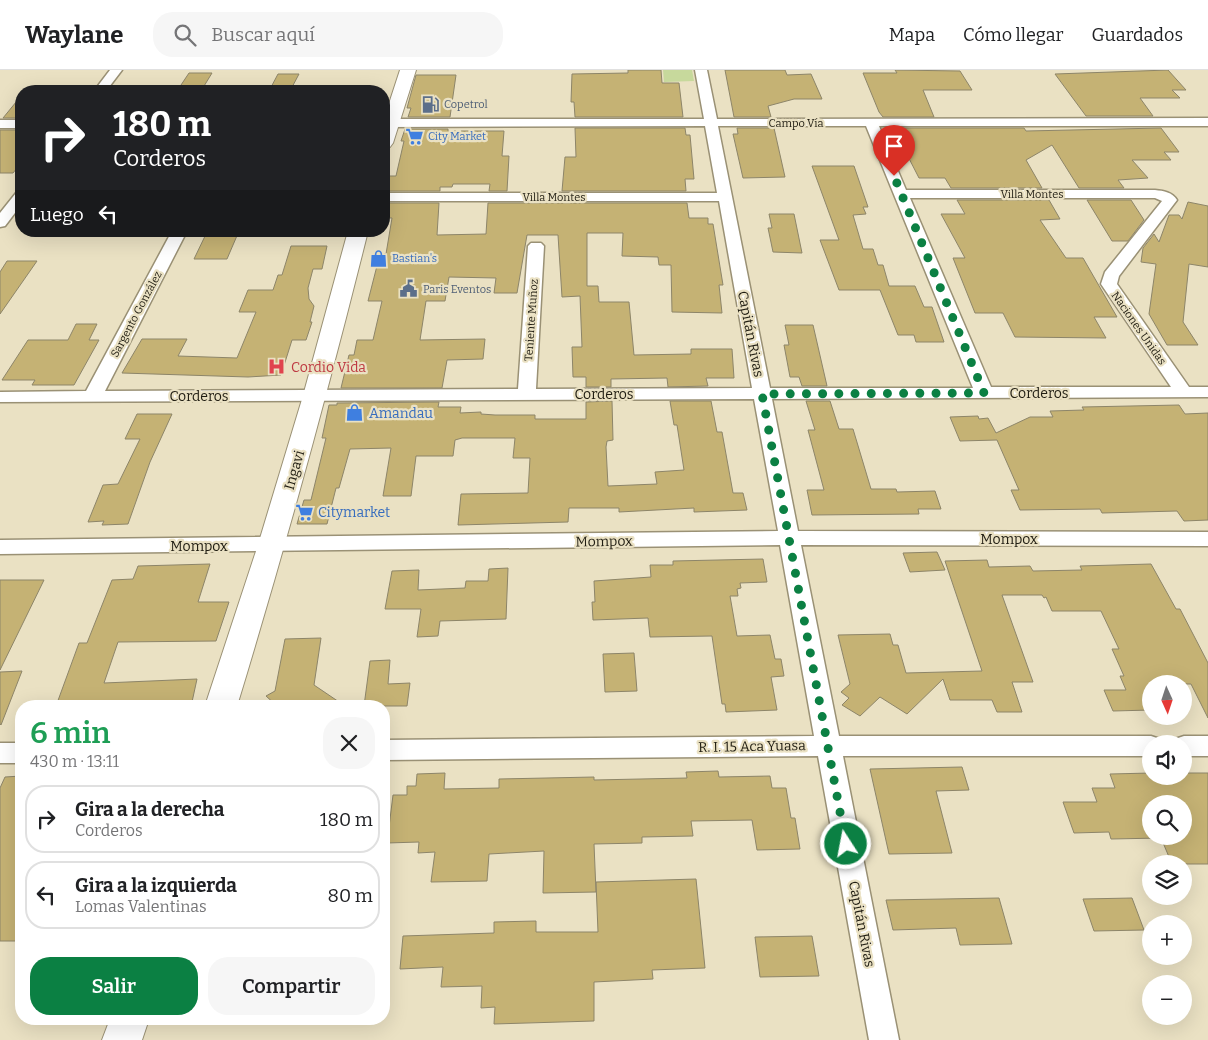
<!DOCTYPE html>
<html lang="es">
<meta charset="utf-8">
<style>
:root{--surface:#fff;--page:#f6f6f6;--text:#202124;--muted:#757577;--line:#e0e0e0;--accent:#0b8043}
body{margin:0;font-family:Bitter,serif;background:var(--page);color:var(--text);height:100vh;display:flex;flex-direction:column;font-size:19px;white-space:nowrap}
*{box-sizing:border-box;margin:0}
p{font-size:16px;color:var(--muted)}
.icon{flex:none;width:28px;height:28px;fill:none;stroke:currentColor;stroke-width:2;stroke-linecap:round;stroke-linejoin:round}
.map{position:relative;flex:1;overflow:hidden}
.panel{position:absolute;left:15px;top:630px;width:375px;height:325px;display:flex;flex-direction:column;background:var(--surface);border-radius:20px;box-shadow:0 5px 20px #0002}
.panel>*{flex:none}
.hud{position:absolute;left:15px;top:15px;width:375px;height:152px;border-radius:20px;box-shadow:0 5px 20px #0002;background:#202124;color:#fff;overflow:hidden}
.needle{width:32px;rotate:177deg}
.buttons{position:absolute;left:1142px;top:605px;display:grid;gap:10px}
.buttons a{display:grid;place-items:center;width:50px;height:50px;border-radius:50%;background:var(--surface);box-shadow:0 5px 20px #0002;font-size:25px}
.pin{position:absolute;display:grid;place-items:center;width:42px;height:42px;color:#fff;margin:-51px -21px;border-radius:50% 50% 50% 0;rotate:-45deg;box-shadow:0 0 5px #0007}
.pin .icon{rotate:45deg}
.me{position:absolute;width:55px;margin:-28px;rotate:349deg;stroke-linejoin:round;filter:drop-shadow(0 0 4px #0008)}
.turn{display:flex;align-items:center;gap:18px;height:105px;padding:0 15px;font-size:22px}
.turn .icon{width:65px;height:65px;stroke-width:2.5}
.turn b{display:block;font-size:35px;line-height:42px}
.then{display:flex;align-items:center;height:48px;padding:0 15px;background:#0003;gap:10px;font-size:19px}
.round{display:grid;place-items:center;flex:none;width:52px;height:52px;border-radius:20px;background:var(--page)}
.summary{display:flex;align-items:center;justify-content:space-between;height:85px;padding:0 15px}
h1{font-size:30px;font-weight:600;line-height:38px;color:#1e9e55}
.action{display:flex;gap:10px;margin-top:auto;padding:10px 15px}
.action a{flex:1;height:58px;border-radius:20px;background:var(--accent);color:#fff;font-size:20px;font-weight:600;line-height:58px;text-align:center}
.action a+a{background:var(--page);color:var(--text)}
ul{padding:0;list-style:none}
li{display:flex;align-items:center;gap:15px;height:68px;margin:0 10px 8px;padding:0 5px;border:2px solid var(--line);border-radius:20px}
li div{flex:1}
li b{display:block;font-size:19px}
li em{font-style:normal}
header{display:flex;align-items:center;gap:30px;box-sizing:border-box;height:70px;padding:0 25px;background:var(--surface);border-bottom:1px solid var(--line)}
header strong{font-size:24px}
nav{display:flex;gap:28px;margin-inline-start:auto;font-size:18px}
.search{width:350px;height:45px;background:var(--page);display:flex;align-items:center;gap:12px;box-sizing:border-box;padding:0 18px;border-radius:20px;color:var(--muted);font-size:19px}
.map>svg:first-child{display:block}
</style>
<header>
<strong>Waylane</strong>
<div class="search"><svg class="icon" aria-label="search" viewBox="0 0 24 24"><circle cx="10" cy="10" r="6"/><path d="M15 15l6 6"/></svg>Buscar aquí</div>
<nav><a>Mapa</a><a>Cómo llegar</a><a>Guardados</a></nav>
</header>
<div class="map">
<svg width="1208" height="970" viewBox="0 0 1208 970">
<rect width="100%" height="100%" fill="#eae1c3"/>
<path fill="#c7d99c" d="M663,0H692L694,11L664,12Z"/>
<path fill="#c5b274" stroke="#8d8569" fill-rule="evenodd" d="M628,0H661L662,13H679L683,47H575L574,32H571L572,4L628,3Z
M725,0H785L787,5L811,4L822,29H794L768,36L771,47H734Z
M895,0L960,1L972,20H923L934,47H883L879,42L863,3H897Z
M1168,0L1186,20H1172L1180,28H1140L1153,46H1086L1055,4Z
M189,3H212L201,21H177Z
M278,4H299L290,21H269Z
M416,5H456L450,47H408L411,38H407Z
M21,26V48H3Z
M575,58H685L686,65H690L694,109H685L686,121H562L565,87H576Z
M737,58H774L785,107L743,108L733,64H738Z
M888,58H1024L1026,61L1161,58L1179,82H1164L1171,90H1132L1148,108L1118,110L1124,118H1079L1052,75L1026,90L1042,118H951L945,108H919L898,67H893Z
M405,59H448V61H504L502,86H509L507,121H489L490,114H453L452,117H440V121H384L387,106H396L404,71H401Z
M0,60H21V93L13,103H0Z
M812,96H854L868,137H863L866,144L853,145L863,179H873L878,195H883L889,216H915L924,237H932L944,272H916L914,265H898L880,220H839L820,170H839Z
M957,130H1049L1060,149L1040,150L1066,188H1083L1117,247H1094L1106,268L1015,267L1003,243H975L953,188H965L941,144H965Z
M1087,130H1131L1144,150L1128,171H1112Z
M1188,132L1208,136V197L1189,194L1183,252L1198,275H1167L1149,244L1156,194L1141,192L1143,178L1154,164L1159,172L1169,145H1179L1182,149Z
M384,133H439L437,165L486,164L488,133H687L689,148H708V154H713L723,215H719L722,243L672,242L671,195H659L658,187L622,186L623,163H587V216H598L599,232H629L634,285L691,284V279H732L734,308H706L708,316L668,317L667,308L611,309V317H586V307H573L572,277H582L580,226L562,227L558,165H527L517,223H494L496,208L449,207L445,231H426L420,270L485,269L483,289L447,290L442,318H341L349,285H354L357,270H373L382,231H368L380,184H386L392,148H384Z
M769,144H794L802,183L773,182L768,158H772Z
M239,161L227,189H194L207,162Z
M291,176H327L322,199H313L308,218L309,229L314,236L310,252H312L306,270H292L281,305L248,307L122,303L142,269H187L178,286L237,288L256,242H239L248,220H273L278,205H282Z
M7,191H37L0,244V202Z
M76,254H97L89,270H99L74,315H32L35,310H2L28,270H68Z
M785,255H813L827,316H802L799,307H790L784,275H789Z
M612,331L613,370L607,371L606,377L608,416L657,414L655,402L684,400L677,355H674L670,331H711L717,362H722L733,423H743L747,440L694,442V438L619,442V438H569L568,452L458,455L461,424L528,423L530,388H513L515,368H462L455,370L453,386H416L411,426H383L391,378L350,379L339,418H336L327,454H297L304,430H311L326,368H322L329,335H337V333L439,332L438,337H461L460,343L481,342V344L495,345H535V349H586V332Z
M806,331H830L839,359H853L871,419H896L897,422L935,421L941,439H918L919,444L812,445L807,420H824L808,360H815Z
M1179,335L1185,344L1208,343V450L1184,451L1177,441L1102,443L1100,439L1020,440L1011,420H1019L997,370L960,371L950,347L978,346L979,349L988,348L996,363L1030,347H1053L1050,341L1084,340L1082,337Z
M137,344H172L150,392L128,454L102,455L104,451L88,452L103,415L118,414L140,369H125Z
M937,482L945,500L910,502L903,483Z
M763,489L767,512L740,513L741,518L737,519L738,526H730L737,566L770,565L775,589H781L784,606L771,607L777,640L726,642L725,634H722L712,566L650,567L648,548L593,550L592,532H595L594,511L651,507L650,495H673V491Z
M987,490L989,497L1030,496L1033,501L1082,500L1080,496L1151,494L1176,539H1180L1208,593V648L1191,614H1151V640L1113,641L1104,620H1126L1120,606H1124L1112,579H1119L1101,541H1052L1046,527L1044,528L1042,525H1002L1033,612H1012L1022,642H997L992,630H950L943,609L907,644L880,627L860,646L842,635L849,628L841,622L850,614L838,565L890,564L893,575H898L906,603L982,601L945,491Z
M210,494L198,532H229L216,571L118,572L104,613L197,609L192,632L56,636L79,573H87L112,510L133,509L138,496Z
M508,498L506,549L440,551L438,566L417,567L421,539H385L392,501L419,500L418,520L465,518L466,511H488L489,499Z
M0,510H44L0,600Z
M321,568L314,615L345,636H277L266,626L275,621L285,569Z
M634,583L637,621L605,622L603,584Z
M390,590L388,614L410,613L407,636H364L370,591Z
M22,601L1,655L0,654V602Z
M962,697L969,720L936,721L952,783L889,784L870,699Z
M718,701L719,707L770,706L772,718H786L791,748H795L800,779L757,780L752,750L691,751L693,766L642,767V773L594,774L596,822L543,823L544,781L489,784L487,811L431,812L435,782L418,783L419,772L387,773L393,725H407V716H416L417,704L445,703L444,719L499,718V709L594,707V710L687,708L686,702Z
M1151,703V706H1184V703H1208V794H1172L1161,768L1111,769L1109,762L1074,763L1063,732H1097L1092,718H1115L1110,704ZM1151,734H1184V766H1151Z
M21,706V871H0V718L5,707Z
M696,809L705,898L652,900L653,909L594,912V951L494,954L495,937L481,938L482,916L441,917L443,897L400,899L403,866L494,863V852L536,851V862H598L596,812Z
M999,828L1012,874L960,875L956,858L893,860L886,830Z
M1132,828L1144,860L1094,861L1083,829Z
M812,866L819,906L760,907L755,867Z"/>
<g fill="none" stroke-linecap="round" stroke-linejoin="round">
<defs>
<path id="minor" d="M110,0H122L106,21H94Z
M695,0H707L717,49L1208,48V56H879L906,120H1155C1164,121 1172,122 1177,130L1119,206L1117,214L1189,317H1208V327L772,329L798,461L1208,462V476L801,475L839,666H1151L1160,669L1162,674H1151V686H843L899,970H869L818,686L384,690V670L814,666L780,475L0,484V470L778,461L754,329L0,332V322L86,321L172,161H187L105,321L518,319L528,176L531,173H541L544,176L536,319L752,318L719,131H384V123H717L705,56L384,57V49H704ZM718,56H866L973,318H770ZM910,128H1155L1162,131L1105,202L1101,214L1171,317H991Z
M0,50H21V58H0Z
M21,122V135L5,156L0,157V143L16,123Z
M1184,666H1208V686H1184V674H1173L1175,669Z
M0,673H21V693H0Z"/>
<path id="secondary" d="M400,0H416L393,73L390,77L384,78V49Z
M348,161H368C328,322 285,478 237,636H205L258,475L303,326Z
M110,949H149L142,970H102Z"/>
</defs>
<use href="#minor" stroke="#9a9175" stroke-width="3"/>
<use href="#secondary" stroke="#9a9175" stroke-width="2"/>
<use href="#minor" fill="#fff" fill-rule="evenodd"/>
<use href="#secondary" fill="#fff" fill-rule="evenodd"/>
</g>
<g fill="none" stroke-linecap="round" stroke-linejoin="round">
<path stroke="#0b8043" stroke-width="9" stroke-dasharray="0 16.2" d="M846,774L762,324L984,323L894,106"/>
</g>
<defs>
<symbol id="fuel-bare" viewBox="-9 -9 18 18"><path d="M-5.5-6h7V0h2V4h1.3V-2.5L3-4.5l.8-.8L6-3V5H2.5V1h-1V6h-7ZM-4.2-4.7v3.2H.2V-4.7Z" fill="#5c6f8a" stroke="#eae1c3" stroke-width="2.5" paint-order="stroke"/></symbol>
<symbol id="supermarket-bare" viewBox="-9 -9 18 18"><path d="M-6-5.5h2.5l.6 2H6L4.5 2H-2.5L-4.4-4H-6ZM-1.5 3.2a1.3 1.3 0 1 0 .1 0ZM3 3.2a1.3 1.3 0 1 0 .1 0Z" fill="#3f7fe0" stroke="#eae1c3" stroke-width="2.5" paint-order="stroke"/></symbol>
<symbol id="shop-bare" viewBox="-9 -9 18 18"><path d="M-5-2.5h2.3a2.7 3.5 0 0 1 5.4 0H5L5.5 6h-11ZM-1.5-2.5h3a1.5 2.3 0 0 0-3 0Z" fill="#3f7fe0" stroke="#eae1c3" stroke-width="2.5" paint-order="stroke"/></symbol>
<symbol id="civic-bare" viewBox="-9 -9 18 18"><path d="M-.6-6.5H3V-4.5H.6V-3L4-1V1h2V6H-6V1h2V-1L-.6-3ZM-1.2 2.5V6h2.4V2.5Z" fill="#5c6f8a" stroke="#eae1c3" stroke-width="2.5" paint-order="stroke"/></symbol>
<symbol id="hospital-bare" viewBox="-9 -9 18 18"><path d="M-5-5h3v3.5h4V-5h3V5h-3V1.5h-4V5h-3Z" fill="#e0444e" stroke="#eae1c3" stroke-width="2.5" paint-order="stroke"/></symbol>
</defs>
<g fill-rule="evenodd">
<use href="#fuel-bare" x="418" y="22" width="25" height="25"/>
<use href="#supermarket-bare" x="402" y="54" width="25" height="25"/>
<use href="#shop-bare" x="366" y="176" width="25" height="25"/>
<use href="#civic-bare" x="396" y="206" width="25" height="25"/>
<use href="#hospital-bare" x="264" y="284" width="25" height="25"/>
<use href="#shop-bare" x="342" y="330" width="25" height="25"/>
<use href="#supermarket-bare" x="292" y="430" width="25" height="25"/>
</g>
<g text-anchor="middle" stroke-width="4.5" stroke-linejoin="round" paint-order="stroke">
<g font-size="11" fill="#4e5e75" stroke="#eae1c3" text-anchor="start">
<text x="444" y="38">Copetrol</text>
<text x="423" y="223">Paris Eventos</text>
</g>
<g font-size="11" fill="#201d12" stroke="#eae1c3">
<text x="796" y="57">Campo Vía</text>
<text x="1032" y="128">Villa Montes</text>
<text x="554" y="131">Villa Montes</text>
<text transform="translate(136 244) rotate(-62)" y="4">Sargento González</text>
<text transform="translate(531 250) rotate(-86)" y="4">Teniente Muñoz</text>
<text transform="translate(1139 258) rotate(55)" y="4">Naciones Unidas</text>
</g>
<g font-size="11" fill="#366cbe" stroke="#eae1c3" text-anchor="start">
<text x="428" y="70">City Market</text>
<text x="392" y="192">Bastian's</text>
</g>
<g font-size="14" fill="#201d12" stroke="#eae1c3">
<text transform="translate(751 264) rotate(79)" y="5">Capitán Rivas</text>
<text x="1039" y="328">Corderos</text>
<text x="604" y="329">Corderos</text>
<text x="199" y="331">Corderos</text>
<text transform="translate(294 400) rotate(-74)" y="5">Ingavi</text>
<text x="1009" y="474">Mompox</text>
<text transform="translate(604 471) rotate(-1)" y="5">Mompox</text>
<text x="199" y="481">Mompox</text>
<text transform="translate(752 676) rotate(-1)" y="5">R. I. 15 Aca Yuasa</text>
<text transform="translate(862 854) rotate(79)" y="5">Capitán Rivas</text>
</g>
<g font-size="14" fill="#be3a42" stroke="#eae1c3" text-anchor="start">
<text x="291" y="302">Cordio Vida</text>
</g>
<g font-size="14" fill="#366cbe" stroke="#eae1c3" text-anchor="start">
<text x="369" y="348">Amandau</text>
<text x="318" y="447">Citymarket</text>
</g>
</g>
</svg>
<div class="buttons">
<a><svg class="needle" viewBox="-14 -14 28 28"><path d="M0-13l5 13h-10z" fill="#e53935"/><path d="M0 13l5-13h-10z" fill="#757577"/></svg></a>
<a><svg class="icon" aria-label="sound" viewBox="0 0 24 24"><path d="M4 9h4l5-4v14l-5-4H4zM17 9q2 3 0 6"/></svg></a>
<a><svg class="icon" aria-label="search" viewBox="0 0 24 24"><circle cx="10" cy="10" r="6"/><path d="M15 15l6 6"/></svg></a>
<a><svg class="icon" aria-label="layers" viewBox="0 0 24 24"><path d="M12 4l9 5-9 5-9-5zM3 14l9 5 9-5"/></svg></a>
<a>+</a>
<a>−</a>
</div>
<div class="pin" style="left:894px;top:106px;background:#d93025"><svg class="icon" aria-label="arrive" viewBox="0 0 24 24"><path d="M6 21V4h12l-3 4 3 4H6"/></svg></div>
<svg class="me" style="left:846px;top:774px" viewBox="-20 -20 40 40"><circle r="17" fill="#0b8043" stroke="#fff" stroke-width="3"/><path d="M0-11L8 9 0 5-8 9z" fill="#fff"/></svg>
<div class="hud">
<div class="turn"><svg class="icon" aria-label="right" viewBox="0 0 24 24"><path d="M7 20v-9h11M14 6l5 5-5 5"/></svg><div><b>180 m</b>Corderos</div></div>
<div class="then">Luego<svg class="icon" aria-label="left" viewBox="0 0 24 24"><path d="M17 20v-9H6M10 6l-5 5 5 5"/></svg></div>
</div>
<section class="panel">
<div class="summary"><div><h1>6 min</h1><p>430 m · 13:11</p></div><a class="round"><svg class="icon" aria-label="close" viewBox="0 0 24 24"><path d="M6 6l12 12M18 6L6 18"/></svg></a></div>
<ul>
<li><svg class="icon" aria-label="right" viewBox="0 0 24 24"><path d="M7 20v-9h11M14 6l5 5-5 5"/></svg><div><b>Gira a la derecha</b><p>Corderos</p></div><em>180 m</em></li>
<li><svg class="icon" aria-label="left" viewBox="0 0 24 24"><path d="M17 20v-9H6M10 6l-5 5 5 5"/></svg><div><b>Gira a la izquierda</b><p>Lomas Valentinas</p></div><em>80 m</em></li>
</ul>
<div class="action"><a>Salir</a><a>Compartir</a></div>
</section>
</div>
